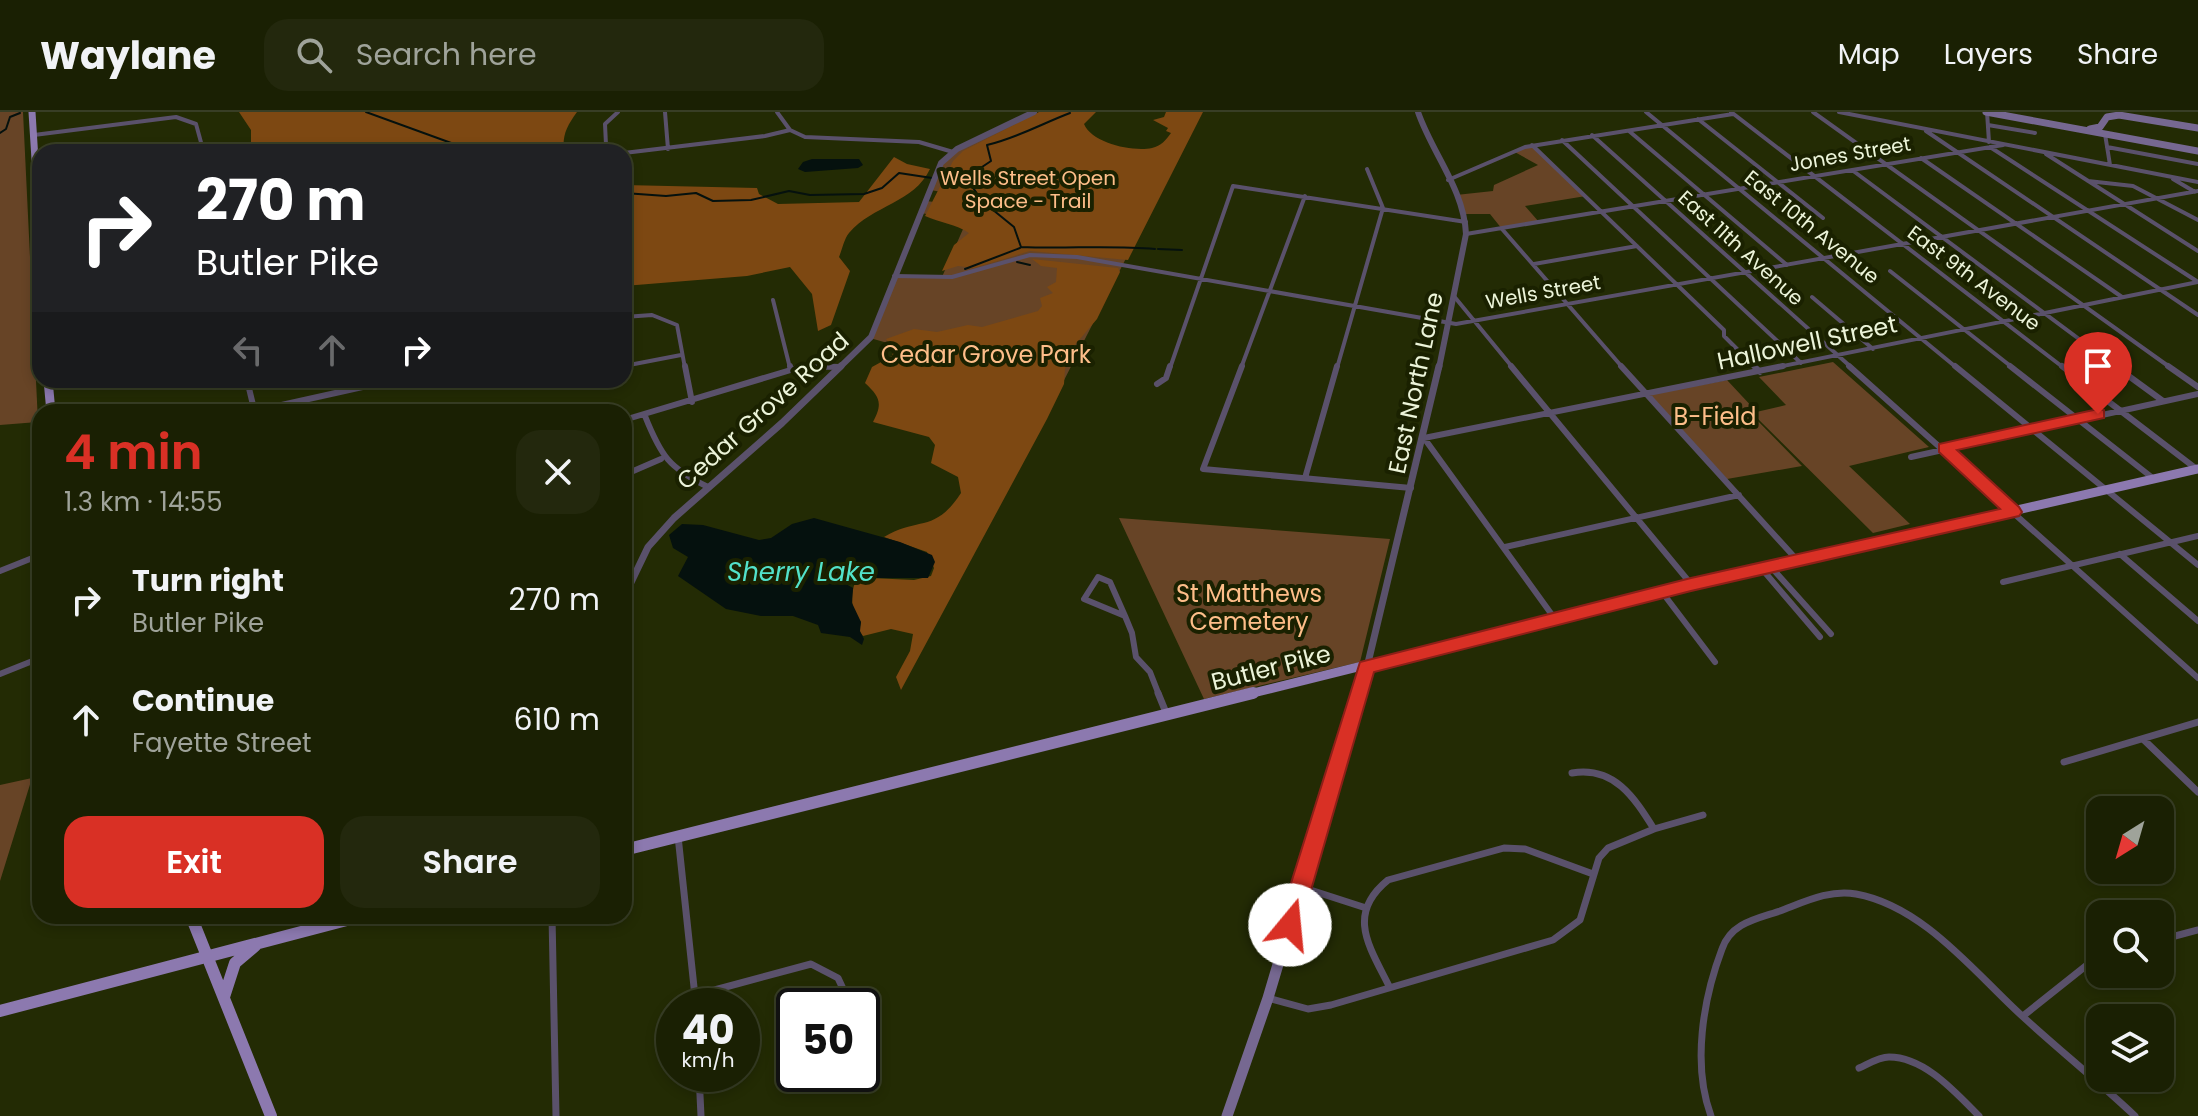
<!DOCTYPE html>
<meta charset="utf-8">
<style>
:root{--surface:#1a2003;--page:#23280d;--text:#f1f3f6;--muted:#9fa39a;--line:#383e25;--accent:#d93025}
body{margin:0;font-family:Poppins,sans-serif;background:var(--page);color:var(--text);height:100vh;display:flex;flex-direction:column;font-size:30px;white-space:nowrap}
*{box-sizing:border-box;margin:0}
p{font-size:26px;color:var(--muted)}
.icon{flex:none;width:44px;height:44px;fill:none;stroke:currentColor;stroke-width:2;stroke-linecap:round;stroke-linejoin:round}
.map{position:relative;flex:1;overflow:hidden}
.side{position:absolute;left:32px;top:292px;width:600px;height:520px;display:flex;flex-direction:column;background:var(--surface);border-radius:24px;box-shadow:0 4px 12px #0003,0 0 0 2px var(--line)}
.side>*{flex:none}
.hud{position:absolute;left:32px;top:32px;width:600px;height:244px;border-radius:24px;box-shadow:0 4px 12px #0003,0 0 0 2px var(--line);background:#202124;color:#fff;overflow:hidden}
.needle{width:52px;rotate:217deg}
.fabs{position:absolute;left:2086px;top:684px;display:grid;gap:16px}
.fabs a{display:grid;place-items:center;width:88px;height:88px;border-radius:16px;background:var(--surface);box-shadow:0 4px 12px #0003,0 0 0 2px var(--line);font-size:40px}
.speed{position:absolute;left:656px;top:876px;display:flex;gap:16px;font-size:40px;font-weight:700;text-align:center}
.speed>*{display:grid;place-content:center;width:104px;height:104px;border-radius:50%;background:var(--surface);box-shadow:0 4px 12px #0003,0 0 0 2px var(--line);line-height:1}
.speed small{font-size:20px;font-weight:400}
.speed .limit{border:4px solid #111;border-radius:12px;background:#fff;color:#111}
.pin{position:absolute;display:grid;place-items:center;width:68px;height:68px;color:#fff;margin:-82px -34px;border-radius:50% 50% 50% 0;rotate:-45deg;box-shadow:0 0 8px #0007}
.pin .icon{rotate:45deg}
.me{position:absolute;width:88px;margin:-44px;rotate:17deg;stroke-linejoin:round;filter:drop-shadow(0 0 6px #0008)}
.turn{display:flex;align-items:center;gap:28px;height:168px;padding:0 32px;font-size:36px}
.turn .icon{width:104px;height:104px;stroke-width:2.5}
.turn b{display:block;font-size:56px;line-height:68px}
.lanes{display:flex;align-items:center;height:76px;padding:0 32px;background:#0003;justify-content:center;gap:40px;direction:ltr}
.lanes .off{opacity:.35}
.round{display:grid;place-items:center;flex:none;width:84px;height:84px;border-radius:24px;background:var(--page)}
.head{display:flex;align-items:center;justify-content:space-between;height:136px;padding:0 32px}
h1{font-size:48px;font-weight:600;line-height:60px;color:var(--accent)}
.action{display:flex;gap:16px;margin-top:auto;padding:16px 32px}
.action a{flex:1;height:92px;border-radius:24px;background:var(--accent);color:#fff;font-size:32px;font-weight:600;line-height:92px;text-align:center}
.action a+a{background:var(--page);color:var(--text)}
ul{padding:0;list-style:none}
li{display:flex;align-items:center;gap:24px;height:120px;padding:0 32px}
li div{flex:1}
li b{display:block;font-size:30px}
li em{font-style:normal}
header{display:flex;align-items:center;gap:48px;box-sizing:border-box;height:112px;padding:0 40px;background:var(--surface);border-bottom:2px solid var(--line)}
header strong{font-size:38px}
nav{display:flex;gap:44px;margin-inline-start:auto;font-size:28px}
.search{width:560px;height:72px;background:var(--page);display:flex;align-items:center;gap:20px;box-sizing:border-box;padding:0 28px;border-radius:24px;color:var(--muted);font-size:30px}
.map>svg:first-child{display:block}
</style>
<header>
<strong>Waylane</strong>
<div class="search"><svg class="icon" aria-label="search" viewBox="0 0 24 24"><circle cx="10" cy="10" r="6"/><path d="M15 15l6 6"/></svg>Search here</div>
<nav><a>Map</a><a>Layers</a><a>Share</a></nav>
</header>
<div class="map">
<svg width="2198" height="1004" viewBox="0 0 2198 1004">
<rect width="100%" height="100%" fill="#232b04"/>
<path fill="#674426" d="M0,0H23L38,310L0,313Z
M1030,2L1113,51L1180,40L1024,347L905,236L870,226L894,164L942,165L967,108L920,101L926,89L959,93L961,83L930,78L941,51L950,42Z
M1532,33L1586,84L1525,94L1539,110L1502,117L1490,102H1464L1456,83L1493,79L1494,73L1538,53L1513,39Z
M1833,250L1929,335L1849,354L1910,412L1873,421L1752,301L1786,293L1759,265Z
M1727,268L1755,298L1750,301L1802,354L1727,367L1648,283Z
M1119,406L1390,427L1360,550L1204,587Z
M32,666L0,769V673Z"/>
<path fill="#7d4812" d="M239,0H577C567,14 562,23 564,40H251V18Z
M1039,0H1096L1084,12C1092,31 1132,40 1152,36C1161,34 1166,28 1171,21L1166,19L1168,16L1153,8L1164,5L1166,0H1203L1128,148L1030,139L974,156L958,154L942,159L954,133L969,121C956,112 940,111 925,104L953,49L963,39Z
M894,45L907,52L930,57C914,91 873,93 849,121C844,127 842,138 839,145L850,159L831,213L818,219L812,182L790,155L747,164L624,174V73L757,76L759,82L778,92L859,90Z
M1032,147L1118,156L1120,160L1097,207L1074,234L1065,257L1064,272L1047,307L901,578L896,565L910,539L913,522L891,517L863,524L859,519L861,510C851,501 850,483 855,471L871,466L914,468L931,464L934,456L927,440L884,425C919,404 934,422 961,381L958,365L931,351L935,333L929,325L873,310C883,291 880,285 865,271L872,255L892,244L894,237L886,227L914,217L937,220L968,213L982,215L1038,199L1042,194L1040,186L1053,181L1047,175L1056,170L1057,156L1041,154Z"/>
<path fill="#05110e" d="M812,47H859L863,53L858,56L805,60L798,57L803,50Z
M814,406L900,430L932,443L935,450L928,466H871L861,471L846,472L853,476L852,491L861,510L860,519L864,527L862,533L850,525L821,521L818,513L793,504H761L726,497L678,464L688,445L673,436L669,423L682,412L703,413L759,428L771,426L792,412Z"/>
<g fill="none" stroke-linecap="round" stroke-linejoin="round">
<path stroke="#05110e" stroke-width="2" d="M366,0L476,40
M0,21L6,17L10,5L20,1
M963,61L982,89L1014,115L1021,135C1066,137 1110,133 1155,137
M942,66L979,57L991,49L987,33C1017,26 1041,12 1070,1
M624,81L666,84L696,81L713,89L751,88L789,79L810,83L864,82L882,76L899,61L932,66
M1158,137L1182,138
M1017,150L1030,153
M965,157L1020,136"/>
<path stroke="#5a516b" stroke-width="4" d="M618,0L605,12L606,33L618,40
M665,0L668,37
M777,0L790,18L805,25L919,30L953,40
M1646,0L1957,256
M1731,0L2064,256
M1813,0L2171,256
M1839,0L2198,70
M1987,0L1989,30
M1698,7L1823,106
M1988,13L2035,21
M1629,19L1787,153
M1926,19L2198,203
M2105,22L2110,53
M34,23L176,5L196,12L202,34L199,40
M1592,23L1852,256
M1562,28L1801,251
M1532,33L1724,218V224L1756,256
M1990,35L2198,170
M2107,35L2198,52
M624,41L765,24L790,18
M2046,42L2198,139
M1921,46L2122,185
M1852,58L2118,256
M2173,67L2195,80
M1448,68L1525,35L1733,2
M2088,69L2133,74L2198,108
M1502,117L1623,256
M1466,122L2003,33
M1534,152L1637,134
M1890,159L2013,256
M894,164L952,165L1030,143L1077,145L1456,212L2198,79
M1453,183L1513,256
M1812,185L1873,237
M773,188L790,256
M624,205L652,203L677,213L685,256
M624,254L681,243
M799,256L840,255
M1170,256L1233,74L1466,110
M1241,256L1305,84
M1337,256L1383,96L1367,57
M1773,256L2198,170"/>
<path stroke="#5a516b" stroke-width="6" d="M685,254L692,290
M790,254L791,258
M1242,254L1203,357L1411,376
M1511,254L1691,472
M1621,254L1798,449
M1754,254L1760,260
M1849,254L2198,566
M1955,254L2198,453
M2010,254L2154,367
M2062,254L2198,358
M2115,254L2163,289
M2168,254L2198,275
M247,268L254,297
M1157,272L1166,266L1170,254
M250,300L394,268
M645,304C661,344 669,356 708,375
M624,308L804,254L840,255
M1911,345L2198,282
M624,363L661,347
M1305,366L1337,254
M1505,435L1739,383
M2120,442L2198,509
M1771,455L1831,522
M1762,457L1820,525
M0,459L40,443
M1098,465L1110,470L1125,504L1084,487Z
M2003,470L2198,424
M1662,480L1715,550
M1125,504L1132,521L1136,545L1150,560L1159,583
M1555,507L1424,326L1783,254
M0,562L40,546"/>
<path stroke="#5a516b" stroke-width="7" d="M1158,581L1167,603
M2144,628L2198,680
M2064,650L2198,610
M1572,661C1614,654 1634,685 1654,717
M678,724L696,894
M1301,775L1363,795
M552,804L556,1004
M2160,828L2198,818
M1389,874C1369,834 1346,802 1388,768L1504,736L1525,737L1593,762
M696,883L811,852L838,866L851,894
M1268,886L1308,897L1331,893L1553,828L1580,808L1599,746L1608,736L1654,717L1703,703
M2023,904L2087,853L2100,847
M1859,956C1868,952 1879,945 1889,945C1925,945 1956,981 1979,1004
M699,962L701,1004
M1711,1004C1692,953 1703,887 1722,837C1731,811 1756,807 1780,799C1804,790 1830,777 1856,782C1923,794 1974,860 2021,903C2058,937 2098,969 2135,1004"/>
<path stroke="#5a516b" stroke-width="6" d="M1418,0C1432,41 1464,77 1466,122L1439,256
M839,256L871,225L941,51L957,37L1034,0"/>
<path stroke="#5a516b" stroke-width="7" d="M624,485L648,435L674,406L782,311L841,254
M1367,555L1439,254"/>
<path stroke="#766891" stroke-width="7" d="M1986,0L2198,39
M2090,17L2100,15L2107,5L2119,3L2198,16"/>
<path stroke="#766891" stroke-width="8" d="M1359,583L1367,555"/>
<path stroke="#766891" stroke-width="11" d="M1227,1004L1268,886L1359,581"/>
<path stroke="#8c79af" stroke-width="7" d="M32,0L40,127"/>
<path stroke="#8c79af" stroke-width="9" d="M48,268L51,300
M1245,583L1691,472L2198,357"/>
<path stroke="#8c79af" stroke-width="12" d="M624,738L1253,581
M191,804L271,1004
M224,885L235,851L255,834
M0,899L362,804"/>
</g>
<path fill="#d93025" stroke="#8d1f18" stroke-width="2" d="M2098,297L2104,298V306L1957,338L2019,395L2022,400L2019,404L1691,479L1374,560L1301,813L1297,820L1290,823L1282,820L1278,813L1360,550L1691,466L2000,397L1939,340V332Z"/>
<g text-anchor="middle" stroke-width="8" stroke-linejoin="round" paint-order="stroke">
<g font-size="20" fill="#ecf4d9" stroke="#1a2100">
<text transform="translate(1850 42) rotate(-10)" y="7">Jones Street</text>
<text transform="translate(1812 115) rotate(39)" y="7">East 10th Avenue</text>
<text transform="translate(1741 136) rotate(42)" y="7">East 11th Avenue</text>
<text transform="translate(1974 166) rotate(37)" y="7">East 9th Avenue</text>
<text transform="translate(1543 180) rotate(-10)" y="7">Wells Street</text>
</g>
<g font-size="20" fill="#febe89" stroke="#1a2100">
<text x="1028" y="73">Wells Street Open<tspan x="1028" dy="23">Space - Trail</tspan></text>
</g>
<g font-size="24" fill="#ecf4d9" stroke="#1a2100">
<text transform="translate(1807 231) rotate(-12)" y="8">Hallowell Street</text>
<text transform="translate(1416 271) rotate(-78)" y="8">East North Lane</text>
<text transform="translate(763 299) rotate(-42)" y="8">Cedar Grove Road</text>
<text transform="translate(1271 556) rotate(-14)" y="8">Butler Pike</text>
</g>
<g font-size="24" fill="#febe89" stroke="#1a2100">
<text x="986" y="251">Cedar Grove Park</text>
<text x="1715" y="313">B-Field</text>
<text x="1249" y="490">St Matthews<tspan x="1249" dy="28">Cemetery</tspan></text>
</g>
<g font-size="26" font-style="italic" fill="#52e2ca" stroke="#1a2100">
<text x="801" y="469">Sherry Lake</text>
</g>
</g>
</svg>
<div class="fabs">
<a><svg class="needle" viewBox="-14 -14 28 28"><path d="M0-13l5 13h-10z" fill="#e53935"/><path d="M0 13l5-13h-10z" fill="#9fa39a"/></svg></a>
<a><svg class="icon" aria-label="search" viewBox="0 0 24 24"><circle cx="10" cy="10" r="6"/><path d="M15 15l6 6"/></svg></a>
<a><svg class="icon" aria-label="layers" viewBox="0 0 24 24"><path d="M12 4l9 5-9 5-9-5zM3 14l9 5 9-5"/></svg></a>
</div>
<div class="speed"><div>40<small>km/h</small></div><div class="limit">50</div></div>
<div class="pin" style="left:2098px;top:302px;background:#d93025"><svg class="icon" aria-label="arrive" viewBox="0 0 24 24"><path d="M6 21V4h12l-3 4 3 4H6"/></svg></div>
<svg class="me" style="left:1290px;top:813px" viewBox="-20 -20 40 40"><circle r="19" fill="#fff"/><path d="M0-13L10 11 0 6-10 11z" fill="#d93025"/></svg>
<div class="hud">
<div class="turn"><svg class="icon" aria-label="right" viewBox="0 0 24 24"><path d="M7 20v-9h11M14 6l5 5-5 5"/></svg><div><b>270 m</b>Butler Pike</div></div>
<div class="lanes"><svg class="icon off" aria-label="left" viewBox="0 0 24 24"><path d="M17 20v-9H6M10 6l-5 5 5 5"/></svg><svg class="icon off" aria-label="ahead" viewBox="0 0 24 24"><path d="M12 20V5M6 11l6-6 6 6"/></svg><svg class="icon" aria-label="right" viewBox="0 0 24 24"><path d="M7 20v-9h11M14 6l5 5-5 5"/></svg></div>
</div>
<section class="side">
<div class="head"><div><h1>4 min</h1><p>1.3 km · 14:55</p></div><a class="round"><svg class="icon" aria-label="close" viewBox="0 0 24 24"><path d="M6 6l12 12M18 6L6 18"/></svg></a></div>
<ul>
<li><svg class="icon" aria-label="right" viewBox="0 0 24 24"><path d="M7 20v-9h11M14 6l5 5-5 5"/></svg><div><b>Turn right</b><p>Butler Pike</p></div><em>270 m</em></li>
<li><svg class="icon" aria-label="ahead" viewBox="0 0 24 24"><path d="M12 20V5M6 11l6-6 6 6"/></svg><div><b>Continue</b><p>Fayette Street</p></div><em>610 m</em></li>
</ul>
<div class="action"><a>Exit</a><a>Share</a></div>
</section>
</div>
